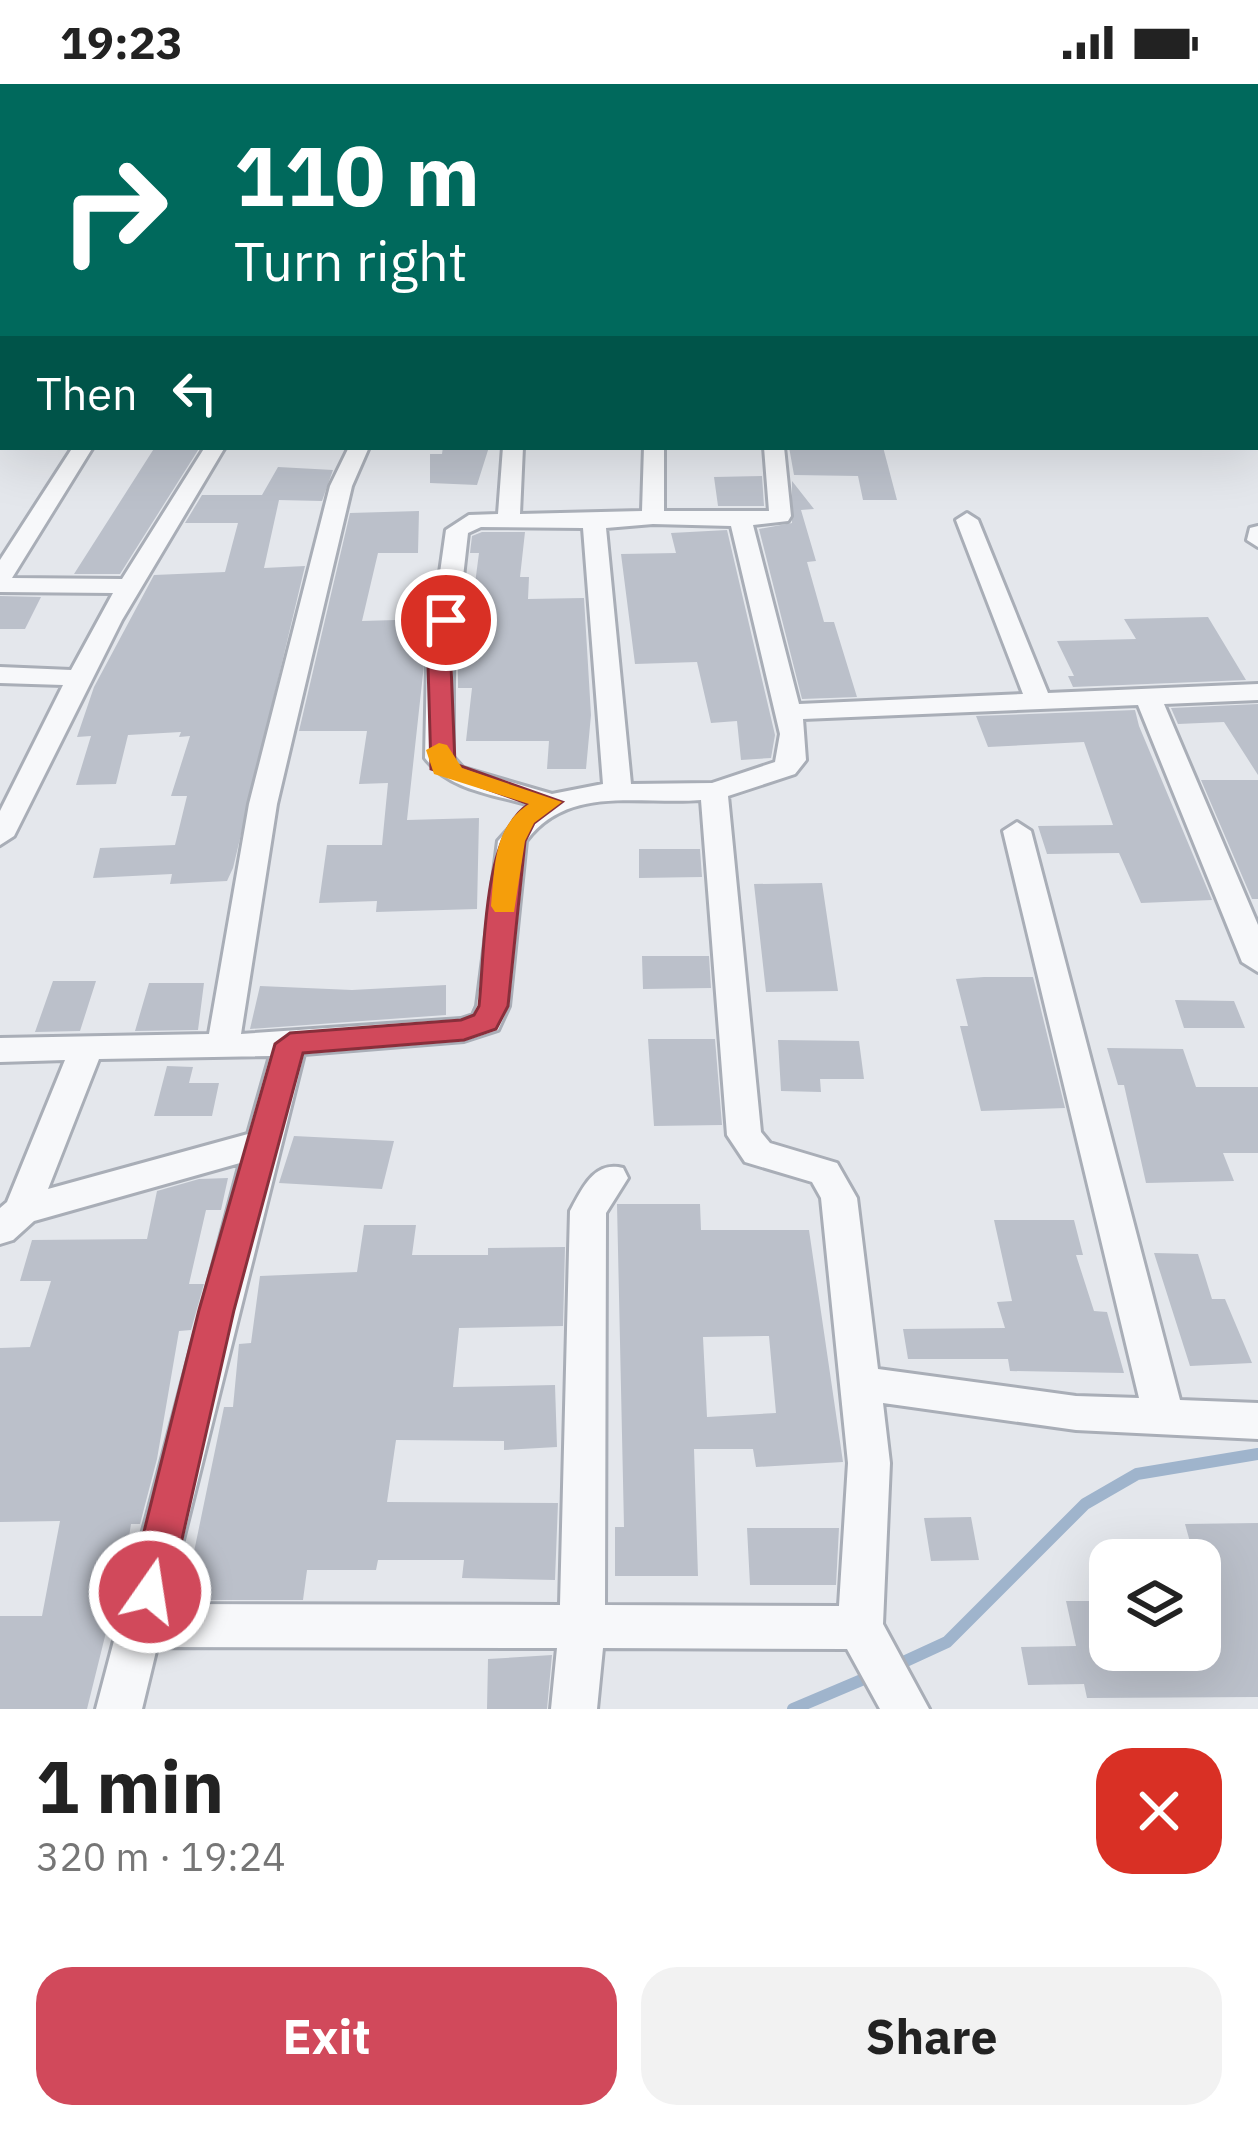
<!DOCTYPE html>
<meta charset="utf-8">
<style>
:root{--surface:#fff;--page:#f2f2f2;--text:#222;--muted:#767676;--accent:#d1495b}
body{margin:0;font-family:"IBM Plex Sans",sans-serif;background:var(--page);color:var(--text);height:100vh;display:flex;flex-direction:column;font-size:45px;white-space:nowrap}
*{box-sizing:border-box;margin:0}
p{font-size:39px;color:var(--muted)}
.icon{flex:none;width:66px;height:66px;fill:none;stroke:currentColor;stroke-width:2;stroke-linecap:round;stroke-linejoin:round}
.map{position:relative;height:1625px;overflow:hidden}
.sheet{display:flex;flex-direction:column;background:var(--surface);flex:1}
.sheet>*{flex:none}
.hud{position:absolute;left:0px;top:0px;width:1260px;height:366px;box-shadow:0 12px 48px #0002;background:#00695c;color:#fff;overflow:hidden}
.buttons{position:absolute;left:1089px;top:1455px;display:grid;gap:24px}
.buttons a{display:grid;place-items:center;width:132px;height:132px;border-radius:24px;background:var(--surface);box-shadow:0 12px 48px #0002;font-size:60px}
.pin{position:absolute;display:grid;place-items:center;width:102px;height:102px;color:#fff;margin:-51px;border:6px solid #fff;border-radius:50%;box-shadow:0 3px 12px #0007}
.me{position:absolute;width:132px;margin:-66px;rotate:13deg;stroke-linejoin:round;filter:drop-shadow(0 0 9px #0008)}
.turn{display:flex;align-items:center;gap:42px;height:252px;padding:0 36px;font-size:54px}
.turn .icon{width:156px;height:156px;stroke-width:2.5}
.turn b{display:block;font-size:84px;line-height:102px}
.then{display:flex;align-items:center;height:114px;padding:0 36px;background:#0003;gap:24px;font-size:45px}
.round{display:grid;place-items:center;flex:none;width:126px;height:126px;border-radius:36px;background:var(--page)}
.headline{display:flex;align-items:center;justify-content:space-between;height:204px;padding:0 36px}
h1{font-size:72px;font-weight:700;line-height:90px}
.primary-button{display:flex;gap:24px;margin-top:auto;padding:24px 36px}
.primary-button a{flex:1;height:138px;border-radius:36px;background:var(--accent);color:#fff;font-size:48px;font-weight:700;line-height:138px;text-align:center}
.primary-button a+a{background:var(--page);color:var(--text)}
.status{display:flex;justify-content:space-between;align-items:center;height:84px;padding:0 60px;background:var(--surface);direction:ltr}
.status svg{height:33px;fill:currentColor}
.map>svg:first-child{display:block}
</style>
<div class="status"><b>19:23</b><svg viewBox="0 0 49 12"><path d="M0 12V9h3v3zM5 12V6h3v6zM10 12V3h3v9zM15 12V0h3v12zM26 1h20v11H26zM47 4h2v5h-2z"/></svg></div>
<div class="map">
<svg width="1258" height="1625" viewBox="0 0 1258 1625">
<rect width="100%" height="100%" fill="#e4e7ec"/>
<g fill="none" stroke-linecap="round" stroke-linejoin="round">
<path stroke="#9fb4cc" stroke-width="4.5" d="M1186,0L1258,2"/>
<path stroke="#9fb4cc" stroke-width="12" d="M897,1581L947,1558L1085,1420L1137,1390L1258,1370
M793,1625L871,1592"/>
<path fill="#9fb4cc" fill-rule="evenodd" d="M0,65H3V81H0Z
M1257,253H1258V275H1257Z"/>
</g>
<path fill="#bbc0ca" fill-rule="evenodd" d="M155,363H200L120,490H74Z
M443,363H489L477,401L430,399V370H442Z
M789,363H883L897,416H863L858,392L794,391Z
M278,383L333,386L322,417L279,416L264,484L305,482L233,784L227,797L170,800L172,790L93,794L100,764L175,761L187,712H171L190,652L179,653L181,648L128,651L116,700L76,701L91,652L77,653L94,603L154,491L225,488L238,439H185L202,411H262Z
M762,392L764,422H718L714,393Z
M792,397L814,425L801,426L816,477L807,478L824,538H834L857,613L802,615L759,445L792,439Z
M419,427L418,469H378L362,537L429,535L407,736L479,734L477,825L376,828L377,817L319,819L327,761H382L388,699L359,700L367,647H299L350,429Z
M727,446L775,651L771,674L741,676L737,637L711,639L697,578L635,580L621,470L676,469L671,449Z
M482,448H525L520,493H529L528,515L584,514L591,631L586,685H547L549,657H466L472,604H458V581L463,534H471L473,515L479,469H470L472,452Z
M0,512L41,513L25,545H0Z
M1208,533L1246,596L1073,603L1068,592H1074L1057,557L1136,555L1124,535Z
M1258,620V691L1224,638L1178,640L1171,624Z
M1135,626L1139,642L1212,816L1141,819L1119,769L1047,770L1038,742L1113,741L1084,658L988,663L976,632Z
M1201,696H1258V815H1252Z
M639,765H700L702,793L639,794Z
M822,799L838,907L766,908L754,800Z
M642,872H709L711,904L643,905Z
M984,893H1033L1065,1024L981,1027L960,942H968L956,895Z
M53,897H96L80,947L35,948Z
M149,899H204L198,946L135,947Z
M446,901V931L250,945L260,902L352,906Z
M1175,916L1234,917L1245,944H1184Z
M648,955H715L722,1041L654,1042Z
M778,956L859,957L864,995H820L821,1008L781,1007Z
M1107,964L1183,965L1196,1003H1258V1069H1223L1234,1097L1146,1099L1124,1001H1118Z
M167,982L193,983L189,999H219L212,1032H154Z
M294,1052L394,1057L382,1105L279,1099Z
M228,1094L221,1126H206L189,1200H204L191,1246L179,1247L157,1375L140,1440H131L119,1515L114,1516L87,1625H0V1532H42L60,1437L0,1438V1264L30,1263L51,1197H20L32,1156L147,1155L157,1107L199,1095Z
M617,1120H700L701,1146H809L843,1378L756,1383L753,1365H694L698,1492H615V1443H624ZM769,1252L776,1329L707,1333L703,1253Z
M994,1136H1074L1083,1171H1076L1094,1227L1107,1228L1124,1289L1010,1287L1008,1275H908L903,1245L1005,1244L997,1218L1012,1217Z
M364,1141H416L412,1171H488V1164L565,1163L563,1242L459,1244L453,1303L555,1301L557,1363L504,1366V1357L396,1356L387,1418L558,1419L555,1496L462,1494L464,1476H378L376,1486H307L303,1516H184L224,1323H233L239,1260L251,1259L260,1192L357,1188Z
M1154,1169L1198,1170L1212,1215H1225L1252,1279L1190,1282Z
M971,1433L979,1476L931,1477L924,1434Z
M1258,1439V1613L1087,1614L1084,1600L1028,1601L1021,1563L1076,1562L1066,1517H1110V1566H1200V1476H1195L1185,1440Z
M747,1444H839L836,1501H750Z
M552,1571L547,1625H487L488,1575Z"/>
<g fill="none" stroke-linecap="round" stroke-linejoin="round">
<defs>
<path id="minor" d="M801,0H815L817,3H803Z
M0,56H3V64H0Z
M0,90H3V98H0Z
M1257,134H1258V146H1257Z
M0,221H3V231H0Z
M1258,285V297L1257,298V286Z
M73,363H93L12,494L122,495L205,363H225L122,536L14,752L0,761V727L63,601L0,599V583L71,586L113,509L0,508V476Z
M349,363H369L352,402L277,720L241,950L461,935L473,931L477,922L498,757L530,721C492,710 449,706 425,674L427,581L446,446L469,431L498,430L503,363H523L520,430L642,427L644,363H664V427H769L764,363H784L791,432L788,437L753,441L799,620L1023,610L956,436L967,429L978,436L1048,609L1258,600V616L1164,620L1258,841V888L1242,878L1138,621L803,635L806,676L795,690L728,712L761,1048L770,1059L837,1079L857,1114L878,1285L1076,1312L1139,1314L1003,747L1017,738L1031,747L1180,1316L1258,1319V1355L1076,1346L883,1319L890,1379L883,1540L929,1625H880L847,1565L603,1564L597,1625H551L557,1564L157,1563L142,1625H96L240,1079L34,1137L13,1156L0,1160V1124L7,1118L65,976L0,978V954L209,950L249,720L330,402ZM653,440L731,442L780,650L775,678L712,699L631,700L606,444ZM481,443L583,444L603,700L552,710L463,684L453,673V581L468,449ZM701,716L727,1051L745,1078L812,1098L821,1114L848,1379L839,1522L605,1521L606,1129L628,1094L623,1084C594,1076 582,1105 570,1127L560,1521L167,1520L304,970L464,957L498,946L509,922L526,757C568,700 639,721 701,716ZM270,972L248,1050L48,1105L99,975Z
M1258,442V463L1247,456L1250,444Z"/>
</defs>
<use href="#minor" stroke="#a9aeb7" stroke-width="6"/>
<path stroke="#c2c5cb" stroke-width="3" stroke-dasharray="4.5 4.5" stroke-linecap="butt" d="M748,3H755
M764,3L785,0"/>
<use href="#minor" fill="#f7f8fa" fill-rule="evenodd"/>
</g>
<path fill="#d1495b" stroke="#882f3b" stroke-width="3" d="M438,532L457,536L451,581L455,680L562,718L534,739L525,757L508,922L496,945L464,956L303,969L234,1226L170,1508L164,1521L150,1526L135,1521L129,1508L199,1226L275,960L290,949L461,936L474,931L479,922C485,868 482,750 529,720L431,685L428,581Z"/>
<path fill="#f59e0b" d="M439,659L447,661L462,684L562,718L534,739L525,757L514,828H495L491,822C495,783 493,743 529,720L434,690L426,666Z"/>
</svg>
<div class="buttons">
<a><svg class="icon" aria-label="layers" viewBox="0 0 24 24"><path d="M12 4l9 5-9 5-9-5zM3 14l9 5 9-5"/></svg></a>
</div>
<div class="pin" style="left:446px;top:536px;background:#d93025"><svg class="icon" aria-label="arrive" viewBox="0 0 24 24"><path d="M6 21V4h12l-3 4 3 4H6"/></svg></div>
<svg class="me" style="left:150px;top:1508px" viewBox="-20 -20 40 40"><circle r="17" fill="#d1495b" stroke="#fff" stroke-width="3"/><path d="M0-11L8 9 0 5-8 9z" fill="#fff"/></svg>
<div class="hud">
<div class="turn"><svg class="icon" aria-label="right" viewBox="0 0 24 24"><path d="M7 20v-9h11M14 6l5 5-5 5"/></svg><div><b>110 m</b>Turn right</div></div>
<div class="then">Then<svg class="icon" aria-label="left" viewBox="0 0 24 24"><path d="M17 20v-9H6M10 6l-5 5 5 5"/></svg></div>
</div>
</div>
<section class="sheet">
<div class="headline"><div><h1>1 min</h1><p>320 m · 19:24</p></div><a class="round" style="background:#d93025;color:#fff"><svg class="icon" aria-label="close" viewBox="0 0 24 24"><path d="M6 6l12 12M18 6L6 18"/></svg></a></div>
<div class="primary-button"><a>Exit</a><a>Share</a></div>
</section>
